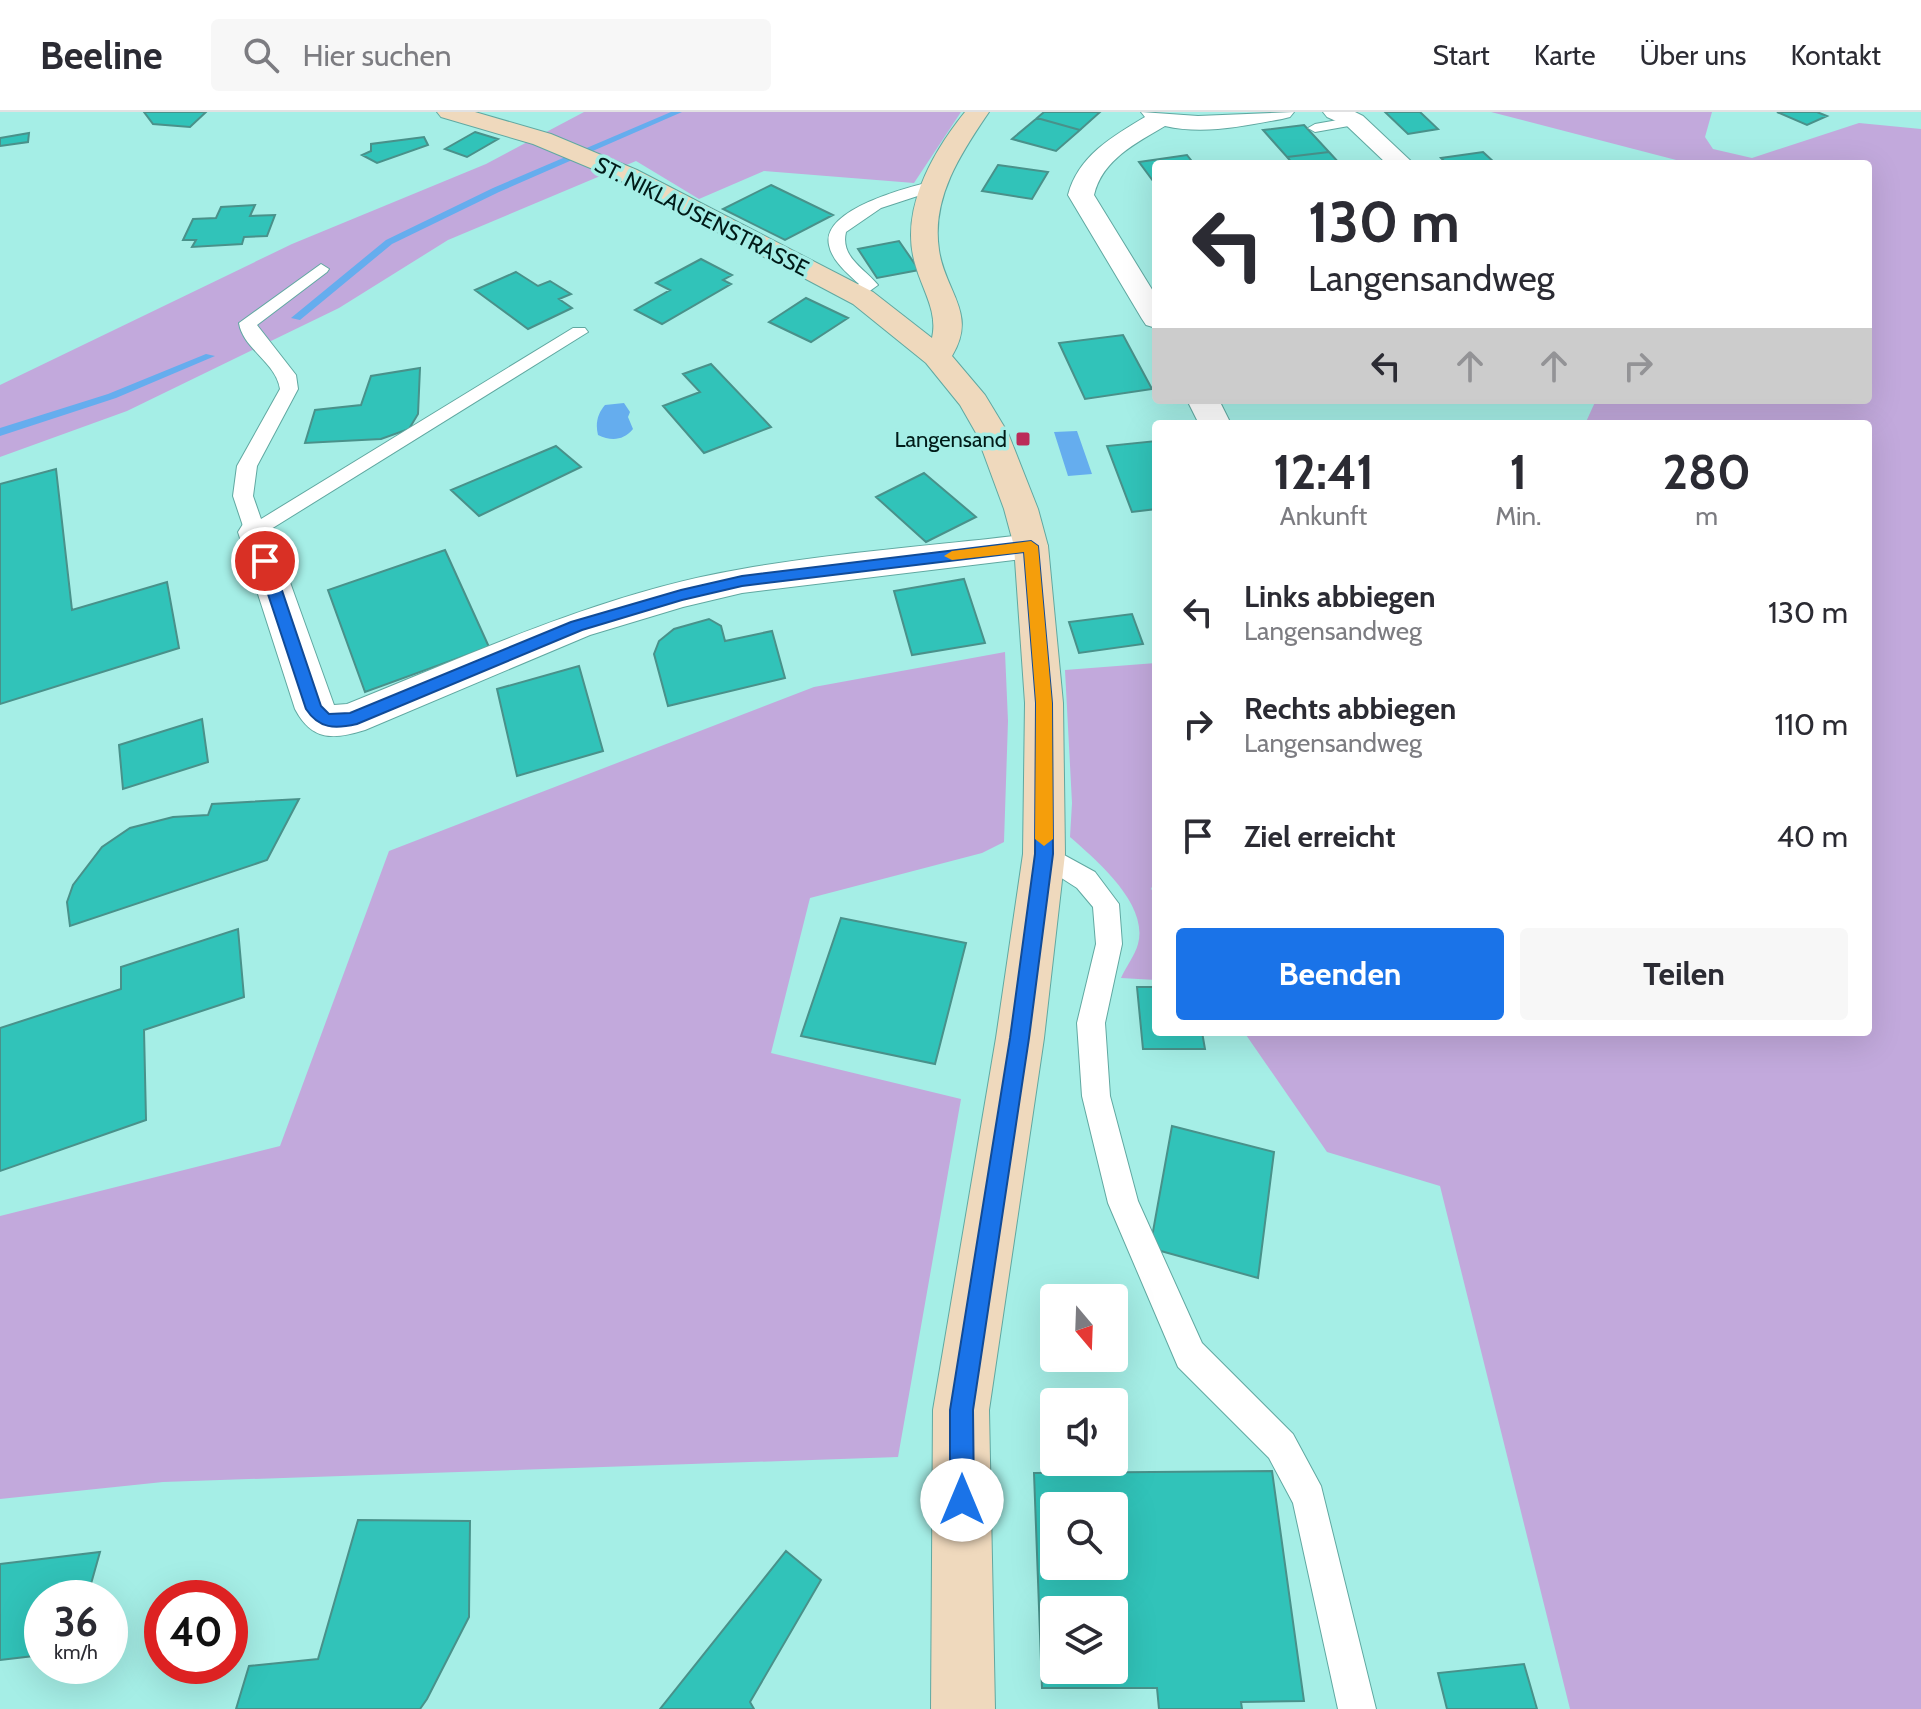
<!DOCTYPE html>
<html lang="de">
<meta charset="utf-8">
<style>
:root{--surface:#fff;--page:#f7f7f7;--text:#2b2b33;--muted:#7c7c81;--line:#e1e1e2;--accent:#1a73e8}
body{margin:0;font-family:Cabin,sans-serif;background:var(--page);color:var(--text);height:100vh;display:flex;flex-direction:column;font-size:30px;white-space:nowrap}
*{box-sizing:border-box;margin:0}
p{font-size:26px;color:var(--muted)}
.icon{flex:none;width:44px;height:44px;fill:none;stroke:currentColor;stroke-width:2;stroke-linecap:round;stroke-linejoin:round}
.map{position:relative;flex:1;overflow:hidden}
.drawer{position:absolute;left:1152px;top:308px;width:720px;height:616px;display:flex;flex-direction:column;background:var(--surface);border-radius:8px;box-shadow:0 8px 32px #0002}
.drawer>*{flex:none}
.banner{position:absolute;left:1152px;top:48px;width:720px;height:244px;border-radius:8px;box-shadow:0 8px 32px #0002;background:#fff;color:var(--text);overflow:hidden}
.needle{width:52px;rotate:161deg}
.controls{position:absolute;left:1040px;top:1172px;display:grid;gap:16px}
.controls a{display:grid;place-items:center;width:88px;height:88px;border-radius:8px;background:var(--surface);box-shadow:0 8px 32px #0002;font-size:40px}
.speed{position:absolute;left:24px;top:1468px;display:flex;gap:16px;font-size:40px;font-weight:700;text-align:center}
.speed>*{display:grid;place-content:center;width:104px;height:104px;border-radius:50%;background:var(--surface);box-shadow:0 8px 32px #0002;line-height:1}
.speed small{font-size:20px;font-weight:400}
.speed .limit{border:12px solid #d22;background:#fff;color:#111}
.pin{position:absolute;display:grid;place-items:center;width:68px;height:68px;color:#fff;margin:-34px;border:4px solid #fff;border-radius:50%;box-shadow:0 2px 8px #0007}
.me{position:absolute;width:88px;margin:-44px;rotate:0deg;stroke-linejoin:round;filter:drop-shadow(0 0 6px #0008)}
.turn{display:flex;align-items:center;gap:28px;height:168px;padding:0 24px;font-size:36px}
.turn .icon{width:104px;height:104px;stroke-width:2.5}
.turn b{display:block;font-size:56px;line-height:68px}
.lanes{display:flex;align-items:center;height:76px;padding:0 24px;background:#0003;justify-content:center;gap:40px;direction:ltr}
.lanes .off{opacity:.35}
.eta{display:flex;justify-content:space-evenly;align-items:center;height:136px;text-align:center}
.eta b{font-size:48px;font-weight:700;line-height:56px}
.button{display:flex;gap:16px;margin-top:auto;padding:16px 24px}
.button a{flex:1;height:92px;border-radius:8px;background:var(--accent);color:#fff;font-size:32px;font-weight:700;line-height:92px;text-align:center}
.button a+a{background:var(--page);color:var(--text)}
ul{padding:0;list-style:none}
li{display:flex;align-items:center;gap:24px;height:112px;padding:0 24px}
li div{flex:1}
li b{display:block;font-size:30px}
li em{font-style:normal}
header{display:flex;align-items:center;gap:48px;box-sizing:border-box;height:112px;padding:0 40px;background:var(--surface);border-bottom:2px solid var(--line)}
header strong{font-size:38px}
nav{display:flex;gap:44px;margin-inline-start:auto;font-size:28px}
.search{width:560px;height:72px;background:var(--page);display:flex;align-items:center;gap:20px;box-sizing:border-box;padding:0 28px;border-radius:8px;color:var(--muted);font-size:30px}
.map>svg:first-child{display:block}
</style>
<header>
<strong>Beeline</strong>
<div class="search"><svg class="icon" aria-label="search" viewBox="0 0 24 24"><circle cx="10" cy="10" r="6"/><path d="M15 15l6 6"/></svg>Hier suchen</div>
<nav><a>Start</a><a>Karte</a><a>Über uns</a><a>Kontakt</a></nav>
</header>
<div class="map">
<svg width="1921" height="1597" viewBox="0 0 1921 1597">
<rect width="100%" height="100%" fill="#a5eee6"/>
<path fill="#c2a9dc" d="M584,0H961L914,71L764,59L699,87L636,49L448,128L339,196L127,299L0,345V273L292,132L486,52Z
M1491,0H1712L1705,25L1713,37L1752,46L1859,11L1921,17V1597H1570L1440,1074L1327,1040L1244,920H1868V312H1585L1596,288H1868V52H1680V49Z
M1005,540L1008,609L1004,730L982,741L810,786L771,941L961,987L898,1345L163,1370L0,1387V1104L280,1034L389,739L814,575Z
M1156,551V766L1151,777L1156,783V868L1121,866C1126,855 1135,843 1138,832C1149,792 1096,748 1070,725L1072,691L1065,558Z"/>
<path fill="#65adee" d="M624,291L630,300L628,305L633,317C623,329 611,329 598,323C595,311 598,301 605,293Z
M1077,319L1092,362L1068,364L1054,320Z"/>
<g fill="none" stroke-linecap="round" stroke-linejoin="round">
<path fill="#65adee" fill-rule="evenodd" d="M671,0H682L499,80L392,132L300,208L291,206L386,128L493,76Z
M206,242L215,244L116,286L0,324V316L108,282Z"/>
</g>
<path fill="#31c3b9" stroke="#49918a" stroke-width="2" fill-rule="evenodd" d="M144,0H206L190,15L153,12Z
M1044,0H1100L1080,18L1037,6Z
M1385,0H1420L1438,17L1408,22Z
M1777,0H1817L1827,4L1807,13Z
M1037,6L1080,18L1056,39L1012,27Z
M1304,13L1329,40L1287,45L1263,18Z
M475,20L498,27L467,45L445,37Z
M29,21L28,30L0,34V26Z
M424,25L428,33L377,51L362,43L371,39V32Z
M1329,40L1340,52H1293L1287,45Z
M1483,40L1496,52H1447L1441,46Z
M1187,43L1194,52H1156V73L1139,50Z
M998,53L1048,60L1032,87L982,79Z
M771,73L833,103L785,128L723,97Z
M255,93L250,104L275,103L267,124L244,125L242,132L192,135L196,128H183L193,107L216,106L221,95Z
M899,129L919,158L877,166L858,137Z
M701,147L732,163L723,168L731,172L662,212L635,198L670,178L656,171Z
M516,160L538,174L550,169L571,182L559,187L572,196L528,217L475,178Z
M806,186L848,206L811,230L769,210Z
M1123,223L1152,277L1085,287L1059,231Z
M711,252L771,315L704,341L663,294L700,280L683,262Z
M420,256L418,302L409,317L381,327L305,331L315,298L361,293L371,264Z
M1156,329V397L1132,400L1107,334Z
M556,334L581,355L479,404L451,378Z
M56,357L72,498L167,470L179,536L0,592V372Z
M924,361L976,405L926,430L876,385Z
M445,438L489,535L365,580L328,478Z
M964,467L985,531L912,543L894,479Z
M1132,502L1143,532L1079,541L1069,510Z
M709,507L721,514L725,529L772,519L785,566L668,594L654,542L659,529L674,517Z
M579,554L603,639L517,664L497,577Z
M202,607L208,650L123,677L119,633Z
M299,687L267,748L70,814L67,790L73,773L102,735L130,716L173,705L208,703L212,692Z
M841,806L966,831L935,952L801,924Z
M238,817L244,885L144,918L146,1008L0,1059V916L121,877V855Z
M1137,875H1156V920H1202L1205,937H1143Z
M1172,1014L1274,1040L1258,1166L1150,1136Z
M1272,1359L1304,1589L1241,1590L1242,1597H1159L1157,1576H1042L1034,1361ZM1054,1394H1114V1454H1054ZM1054,1498H1114V1558H1054Z
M358,1408L470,1409L469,1505L427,1587L420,1597H236L249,1554L318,1547Z
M786,1439L821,1468L750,1590L754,1597H660Z
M100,1440L87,1486H42V1543L0,1548V1452Z
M1524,1552L1537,1597H1447L1438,1561Z"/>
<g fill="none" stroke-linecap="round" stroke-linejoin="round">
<defs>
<path id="lane" d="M1355,5L1362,9L1360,12L1315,20L1308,16L1315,12Z
M934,69L939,71V77L881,96L846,120C840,145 864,156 878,173L860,186H848L846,182L859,172C848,162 832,149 829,133C821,97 909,75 934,69Z
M321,152L329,157L327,160L257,213L296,263L298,277L257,354L253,384L261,407L573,216H585L588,220L255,427L245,420L233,384L237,354L280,277C276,250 243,237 239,211Z
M1044,732L1095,760L1119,792L1122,832L1105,911L1110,984L1138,1089L1202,1231L1293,1322L1321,1374L1376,1597H1338L1293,1391L1269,1346L1178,1255L1108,1091L1082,984L1077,911L1096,832L1093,795L1077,776L1035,749L1031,742L1035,735Z"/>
<path id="street" d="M1141,0L1198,4L1294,0L1290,5L1282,7C1243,14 1204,23 1165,14C1136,31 1102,48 1094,83L1156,184V216L1146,213L1142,207L1068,83C1078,44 1113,24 1145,5Z
M1323,0H1355L1363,4L1414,52H1387L1347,14L1327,5Z
M1187,288H1219L1231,312H1199Z
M255,408L267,412L272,420L334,593L347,592C476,540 605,480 742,457C837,440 935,434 1031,422L1043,426L1048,434L1043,442L1031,446L742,481L683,495L590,523L365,618C333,628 312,629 295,597L238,420L243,412Z"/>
<path id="secondary" d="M437,0H475L551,22L637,58L873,180L932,226C938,200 923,179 916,155C898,100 932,41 965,0H989C961,41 931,86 939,138C945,180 978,201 952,244L985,283L1008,321L1038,397L1048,434L1063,591L1065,742L1044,926L989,1298L995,1597H931L933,1298L996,926L1023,742L1025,591L1014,434L1004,397L976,321L960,293L926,251L853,192L619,68L533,32L441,5Z"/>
</defs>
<use href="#lane" stroke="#60a8a1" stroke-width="2"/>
<use href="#street" stroke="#60a8a1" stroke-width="2"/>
<use href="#secondary" stroke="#60a8a1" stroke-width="2"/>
<use href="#lane" fill="#fff" fill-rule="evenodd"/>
<use href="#street" fill="#fff" fill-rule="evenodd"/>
<use href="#secondary" fill="#efd9bd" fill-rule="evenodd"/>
</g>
<path fill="#1a73e8" stroke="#114b97" stroke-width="2" d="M1031,429L1038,434L1052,591L1053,742L1029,926L973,1298L974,1388L971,1396L962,1400L953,1396L950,1388V1298L1010,926L1035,742L1036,591L1024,440L742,474L682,488L582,518L357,612C335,617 319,617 306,597L257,449L265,444L272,449L321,594L329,602L350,601L571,510L681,478L742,464Z"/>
<path fill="#f59e0b" d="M1031,429L1038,434L1052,591L1053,727L1044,734L1035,727L1036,591L1024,440L952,448L944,444L952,439Z"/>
<rect fill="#bb2c59" stroke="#a5eee6" stroke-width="3" x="1015" y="319" width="16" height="16" rx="4"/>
<g text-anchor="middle" stroke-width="7" stroke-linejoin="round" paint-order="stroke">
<g font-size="22" fill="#001b18" stroke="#a5eee6">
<text transform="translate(702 104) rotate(27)" y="8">ST. NIKLAUSENSTRASSE</text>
</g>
<g font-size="22" fill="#001b18" stroke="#a5eee6" text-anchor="end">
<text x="1007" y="335">Langensand</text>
</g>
</g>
</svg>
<div class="controls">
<a><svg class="needle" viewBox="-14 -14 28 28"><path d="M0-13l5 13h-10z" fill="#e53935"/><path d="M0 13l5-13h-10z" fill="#7c7c81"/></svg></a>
<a><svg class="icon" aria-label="sound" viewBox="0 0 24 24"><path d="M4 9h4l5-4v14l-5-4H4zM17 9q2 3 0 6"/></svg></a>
<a><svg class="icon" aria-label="search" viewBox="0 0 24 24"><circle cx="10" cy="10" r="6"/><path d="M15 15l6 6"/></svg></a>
<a><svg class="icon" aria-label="layers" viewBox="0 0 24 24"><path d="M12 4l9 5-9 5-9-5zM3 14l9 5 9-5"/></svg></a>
</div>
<div class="speed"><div>36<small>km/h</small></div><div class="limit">40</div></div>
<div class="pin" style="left:265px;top:449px;background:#d93025"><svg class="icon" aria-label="arrive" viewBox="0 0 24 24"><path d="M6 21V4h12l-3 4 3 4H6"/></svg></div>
<svg class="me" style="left:962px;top:1388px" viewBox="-20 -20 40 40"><circle r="19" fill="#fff"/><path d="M0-13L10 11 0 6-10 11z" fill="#1a73e8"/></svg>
<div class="banner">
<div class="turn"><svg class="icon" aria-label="left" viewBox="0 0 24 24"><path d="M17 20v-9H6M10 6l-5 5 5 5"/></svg><div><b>130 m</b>Langensandweg</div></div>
<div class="lanes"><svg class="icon" aria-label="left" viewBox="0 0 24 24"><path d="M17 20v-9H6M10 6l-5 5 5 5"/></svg><svg class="icon off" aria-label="ahead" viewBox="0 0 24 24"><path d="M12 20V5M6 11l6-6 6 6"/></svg><svg class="icon off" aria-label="ahead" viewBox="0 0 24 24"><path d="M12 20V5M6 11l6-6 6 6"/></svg><svg class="icon off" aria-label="right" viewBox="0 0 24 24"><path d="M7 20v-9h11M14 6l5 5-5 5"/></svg></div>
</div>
<section class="drawer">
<div class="eta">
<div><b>12:41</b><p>Ankunft</p></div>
<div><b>1</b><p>Min.</p></div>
<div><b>280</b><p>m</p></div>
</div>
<ul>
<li><svg class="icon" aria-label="left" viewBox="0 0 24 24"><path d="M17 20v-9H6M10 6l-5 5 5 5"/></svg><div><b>Links abbiegen</b><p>Langensandweg</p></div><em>130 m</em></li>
<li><svg class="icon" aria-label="right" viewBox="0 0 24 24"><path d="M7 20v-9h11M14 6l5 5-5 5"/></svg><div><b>Rechts abbiegen</b><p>Langensandweg</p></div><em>110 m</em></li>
<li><svg class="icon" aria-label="arrive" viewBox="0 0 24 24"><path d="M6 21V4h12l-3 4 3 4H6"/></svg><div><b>Ziel erreicht</b></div><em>40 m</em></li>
</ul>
<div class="button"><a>Beenden</a><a>Teilen</a></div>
</section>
</div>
